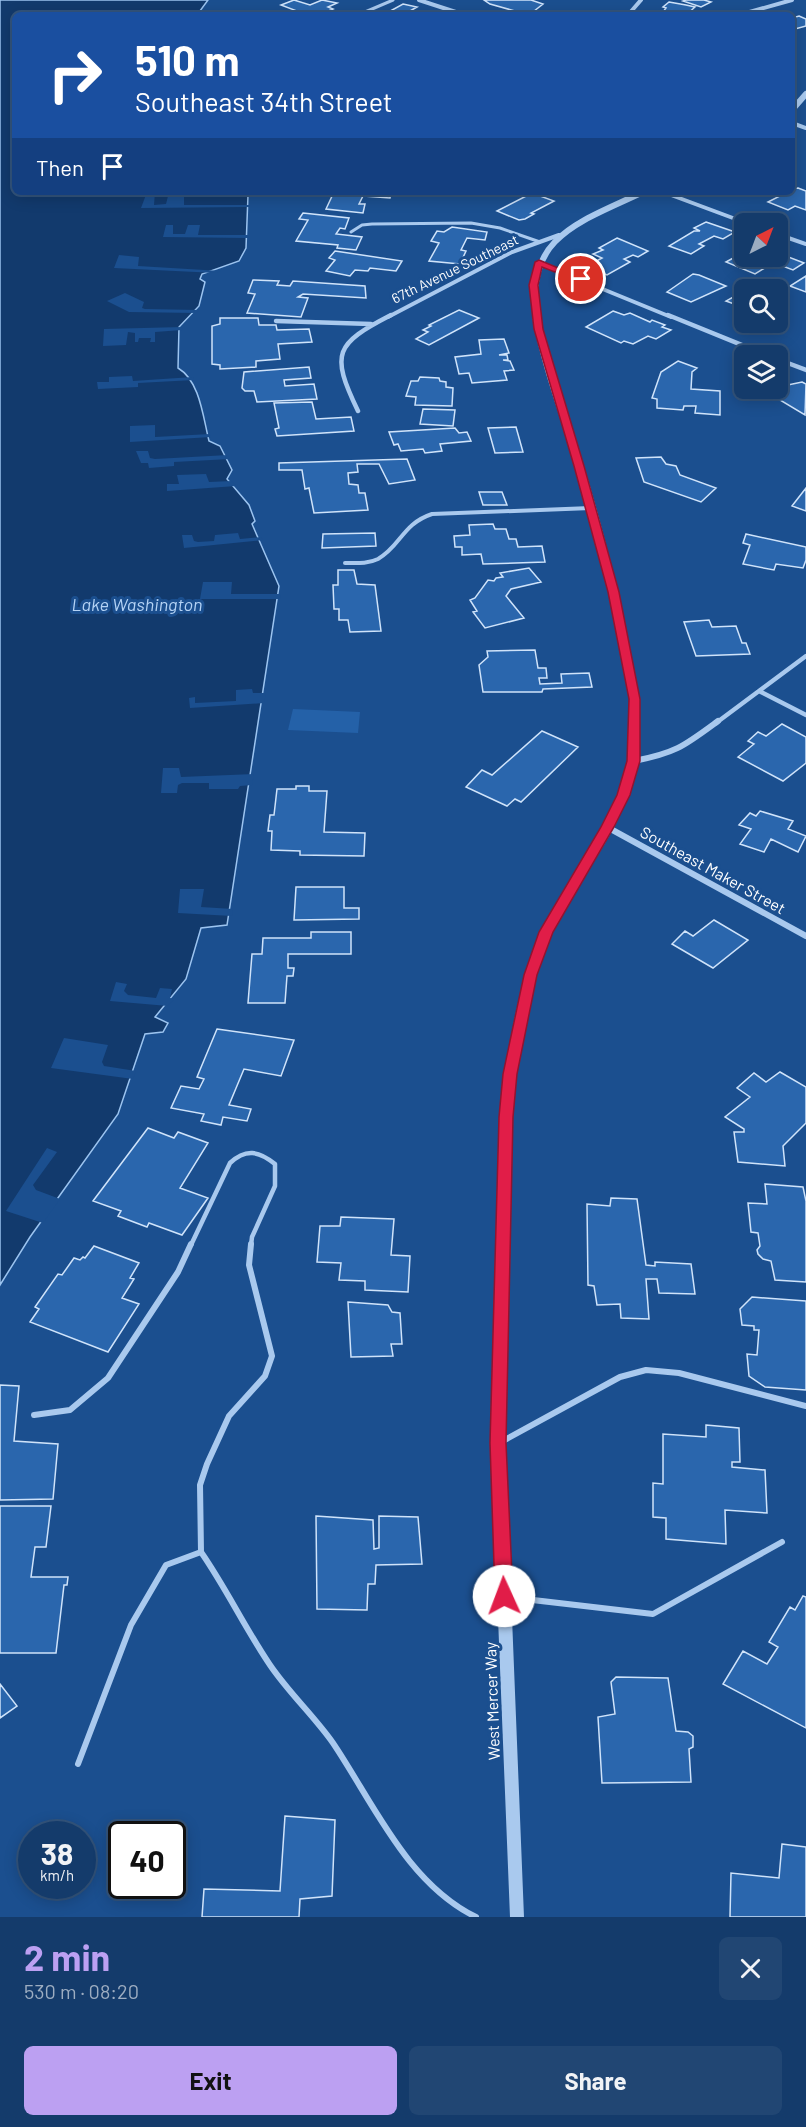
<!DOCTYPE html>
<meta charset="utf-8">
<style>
:root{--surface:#143b6b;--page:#214673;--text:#f1f3f6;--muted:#9dadc1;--line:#33557e;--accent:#bca0f2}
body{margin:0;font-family:Barlow,sans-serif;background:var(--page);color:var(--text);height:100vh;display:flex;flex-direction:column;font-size:22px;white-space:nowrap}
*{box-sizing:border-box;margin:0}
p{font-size:20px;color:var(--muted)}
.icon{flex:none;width:33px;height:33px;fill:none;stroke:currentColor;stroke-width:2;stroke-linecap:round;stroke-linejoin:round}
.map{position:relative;height:1917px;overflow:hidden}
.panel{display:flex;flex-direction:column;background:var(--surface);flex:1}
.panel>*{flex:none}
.guide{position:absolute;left:12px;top:12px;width:783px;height:183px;border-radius:9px;box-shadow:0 3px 15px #0003,0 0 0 2px var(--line);background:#1a4fa0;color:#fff;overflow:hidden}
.needle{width:39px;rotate:42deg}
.buttons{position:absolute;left:734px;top:213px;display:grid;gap:12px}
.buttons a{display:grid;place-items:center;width:54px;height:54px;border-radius:9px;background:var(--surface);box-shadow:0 3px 15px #0003,0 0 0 2px var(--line);font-size:30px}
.speed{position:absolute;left:18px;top:1821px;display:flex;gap:12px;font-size:30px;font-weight:700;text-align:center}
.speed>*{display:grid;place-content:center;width:78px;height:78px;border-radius:50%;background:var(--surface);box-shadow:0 3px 15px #0003,0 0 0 2px var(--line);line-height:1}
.speed small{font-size:15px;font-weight:400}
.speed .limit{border:3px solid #111;border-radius:9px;background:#fff;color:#111}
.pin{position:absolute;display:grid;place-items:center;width:51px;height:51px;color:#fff;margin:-26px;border:3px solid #fff;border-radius:50%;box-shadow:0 2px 6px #0007}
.me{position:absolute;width:66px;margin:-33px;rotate:358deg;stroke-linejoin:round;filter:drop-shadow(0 0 4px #0008)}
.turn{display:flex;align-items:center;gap:21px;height:126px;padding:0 24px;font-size:27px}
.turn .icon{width:78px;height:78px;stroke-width:2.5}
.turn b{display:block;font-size:42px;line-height:51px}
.then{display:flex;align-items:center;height:57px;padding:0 24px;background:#0003;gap:12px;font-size:22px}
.round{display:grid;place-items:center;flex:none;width:63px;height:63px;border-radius:9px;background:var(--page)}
.headline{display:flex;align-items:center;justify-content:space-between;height:102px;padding:0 24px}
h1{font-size:36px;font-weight:700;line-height:45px;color:var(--accent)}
.cta{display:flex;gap:12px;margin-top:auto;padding:12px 24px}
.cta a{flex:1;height:69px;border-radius:9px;background:var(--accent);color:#111;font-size:24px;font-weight:700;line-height:69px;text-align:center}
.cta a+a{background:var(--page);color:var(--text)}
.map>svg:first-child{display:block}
</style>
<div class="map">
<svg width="806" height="1917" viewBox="0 0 806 1917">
<rect width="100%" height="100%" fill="#1b4f8f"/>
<path fill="#2461a8" d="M293,709L360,712L358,733L288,730Z"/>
<path fill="#123a6d" stroke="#9cc4f0" stroke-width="1.5" d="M0,0H208L197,15H15V192H258L248,195L246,248L239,261L202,274L200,279L205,282L199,306L179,327L178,368C200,381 203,417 209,441L220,446L232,470L227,479L249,505L255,521L252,524L279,586L227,925L201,928L186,979L155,1017L168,1023L163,1032L145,1034L118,1114L30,1237L0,1285Z"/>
<path fill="#1b4f8f" d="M147,192H155L154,205L166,204L169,192H171V195H184V205H250V207L141,208Z
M166,225H173V234H185L188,225H200L198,235H249V238L163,237Z
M119,255L139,257L138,266L221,271L216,273L114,268Z
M125,293L144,302L142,308L145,309L199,310L197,313L129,312L107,301Z
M183,327L182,330L155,332V342H150L151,338H139L138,342H135V333L128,332L126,345L103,346L104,329Z
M132,376L133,381L193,377L194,380L138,383V387L98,389L97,382H109V377Z
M155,425V437L210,434L211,437L130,442V426Z
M136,451H148L150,458L155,459L228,455L230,459L174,462V466L149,468L148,463H141Z
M206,474L209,482L232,481L236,486L167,491V484H179L177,475Z
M238,533L240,539L261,537L263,540L184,548L182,535H192L194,541L198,542L214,541L215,535Z
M203,582H232L231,594H281L280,599H200Z
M252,689L253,693H266L264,703L190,708L189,698L195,697V703L236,701V690Z
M163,768H179L181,777L254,774L252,785L240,786L238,789H209V783H182L178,785L177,793H161Z
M180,889H204L201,907L233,909L232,916L178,913Z
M116,982L127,984L124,991L128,995L156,998L160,988L172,989L170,998L174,999L168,1006L110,1001Z
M64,1038L108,1045L102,1062L104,1066L136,1071L133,1079L51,1068Z
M47,1148L57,1152L33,1185L36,1190L60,1199L43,1223L6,1211Z"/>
<path fill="#2a66ad" stroke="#cfe3fa" stroke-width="1.5" d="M294,0L310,5L322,0L337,3L328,7L333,9L319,15H294L297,11L281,5Z
M484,0H531L543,4L529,15L490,4Z
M686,0H704L711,2L701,7L683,1Z
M669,2L686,5L695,7L686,15L663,12L666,8L663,7Z
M403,4L417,7L403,15H383Z
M799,16L806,19V26L795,29L792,28V18Z
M798,188L806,191V210L795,206L788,210L768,202L782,195L781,193L792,192V189Z
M334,192H391L390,198L363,196L359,204H365L363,213L326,209Z
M532,193L554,201L531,213L534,214L525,219L519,220L497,211Z
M303,213L349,218L345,229L340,228L336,234L362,237L356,250L337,248L338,245L296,241L308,220L299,219Z
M706,222L735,232L723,239L714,236L699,244L704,246L691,254L669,246L694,231H700L694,228Z
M452,227L487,232L485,240L467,238L461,250L466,251L460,264L429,261L439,243L431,241L437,231L444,232Z
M617,238L648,251L638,257L633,255L624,259L630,262L607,275L590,268L594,267L591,264L602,258L593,254L603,250L599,248Z
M335,251L402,261L396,271L370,268L368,271L355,270L350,276L326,271L335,260L329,258Z
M744,252V256H772L779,259L772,264H773L786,256L804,263L793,270L780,265L774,268L768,266L755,274L726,262Z
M693,274L699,275L726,286L691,302L667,292Z
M806,276V292L790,286Z
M253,280L279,281L277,285L290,286L293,281L365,286L366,298L303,294L298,297L308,298L301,317L247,313L255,294L248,293Z
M742,292L744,293V304L738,301L734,304L726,301Z
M459,310L479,318L429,345L416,339L428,332L423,330L431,326L429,325Z
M613,311L624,315L630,313L650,322L652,320L665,325L662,327L671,330L656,339L648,336L633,344L624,341L621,343L586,327Z
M220,318H258L259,325H276L277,330L309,329L312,342L278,344L280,359L256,361V367L220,369V365L212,364V326L220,324Z
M504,339L509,353L499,355H507L508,360H503L510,361L514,370L504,371L507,380L472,383L469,373L459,374L455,357L481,354L479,340Z
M678,361L697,368L692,372L691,389L720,391V415L695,413L696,406H684L683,410L657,408V399L652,398L661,372Z
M309,367L311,378L284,380L285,386L314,384L317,399L257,402L254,391H245L242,388L244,372Z
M420,377L439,378L440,381L446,382V387L453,388L452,406L415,405L416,397L406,396L411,381H418Z
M802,382L806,384L805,415L770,394L783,386Z
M312,402L316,419L351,417L354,431L277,436L275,429L279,428L274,403Z
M423,409L455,410L453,426L420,424Z
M516,427L523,452L495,453L488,428Z
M455,428L459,433L467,432L471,441L440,444L442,451L425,453L423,449L401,451L398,444L394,445L389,432Z
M661,457L666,464L676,466L680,475L716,488L701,502L644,482L636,458Z
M407,459L415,480L389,484L379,464H357L358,472L348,473L349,484L358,485L359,493H365L368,510L314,513L309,488L305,489L302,470H279V463Z
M806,488V511L792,506Z
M479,492H502L507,505H483Z
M493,524L495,529H506L509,539H516L518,547L542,546L545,562L483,564L481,554L462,555V547H455L454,536L470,535L469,525Z
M375,533L376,546L322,548L323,534Z
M746,534L806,547V560L803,568L776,564L774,570L743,564L750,545L743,543Z
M529,568L541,582L511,589L506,596L524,618L485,628L473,612L477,611L470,600L475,598L488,580L494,581L496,578L503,577L500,573Z
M338,570H354L357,584L375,585L381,631L350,632L348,620H339V609H334L333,585H338Z
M709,620L712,627L736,626L742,643H746L750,654L696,656L684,622Z
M535,650L538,668H546L547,678H539L540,684L562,683L561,674L589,673L592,687L543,689L542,692H483L479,665L488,657L487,651Z
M782,724L806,737V763L783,781L738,757L754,744L748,741L758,732L766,736Z
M542,731L578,747L521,802L515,799L507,806L466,787L482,770L492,775Z
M296,786H309V791H327L324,832L365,833L364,856L300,855V851L271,850L272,831H268L270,815H274L277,789H296Z
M760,811L793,821L788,829L806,836L798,852L771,839L764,852L740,844L751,829L739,825L750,813L756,816Z
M296,887H344V908H359V919L294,920Z
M714,920L748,940L713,968L672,944L685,931L693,936Z
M311,932H351V954H288V968H294L293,976H287L285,1003H248L252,954H262L263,938H311Z
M217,1029L294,1040L281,1076L244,1069L229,1105L251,1109L247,1121L223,1117L221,1125L201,1121L204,1114L171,1108L181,1086L199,1089L204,1079L197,1077Z
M780,1072L806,1087V1123L783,1146L785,1166L738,1162L734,1132H744V1129L725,1117L750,1097L737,1088L754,1073L766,1082Z
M148,1128L174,1138L178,1132L208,1143L180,1188L208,1198L182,1235L149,1223L147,1227L118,1216L121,1211L93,1201Z
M765,1184L803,1187L806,1201V1282L775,1280L771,1261L763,1259L758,1254L757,1250L760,1246L758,1233L751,1232L748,1203L767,1204Z
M611,1198L637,1199L646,1265L655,1266V1262L691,1264L695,1294L659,1293L657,1279H646L649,1319L621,1318L620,1304L597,1305L594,1286L588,1285L587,1204L610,1206Z
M341,1217L394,1219L391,1255L410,1256L408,1292L365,1290V1281L339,1280L341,1263L317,1262L320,1226H340Z
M94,1246L139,1263L130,1278L134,1279L122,1298L139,1304L108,1352L30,1322L39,1309L35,1307L58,1274L62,1275L74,1258L80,1260L83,1257L85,1258Z
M752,1297L806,1301V1390L765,1387L749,1376L747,1354L757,1355L759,1330H754V1326L742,1325L740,1309Z
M348,1302L388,1305L392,1312L400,1313L402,1344H391L393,1356L351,1357Z
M0,1385L19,1386L14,1441L58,1444L53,1499L0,1500Z
M706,1425L739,1428L740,1462H732V1467L765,1470L767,1513L725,1510L726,1544L666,1539V1518L653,1517V1483L663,1484V1434L706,1437Z
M0,1506H51L46,1547H35L31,1577H68L67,1585H64L56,1653H0Z
M316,1516L373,1520L374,1549L379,1548V1516L418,1517L422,1564L376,1565L375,1584H368L367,1610L317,1609Z
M803,1596L806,1597V1728L723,1684L743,1651L767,1664L778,1647L769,1642L790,1607L795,1610Z
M616,1677L668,1678L676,1731L688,1732L693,1736V1747L689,1749L691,1782L602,1783L598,1717L615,1714L611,1682Z
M0,1684L17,1706L0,1718Z
M285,1816L335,1820L332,1896L300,1899L299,1917H202L204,1889L280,1891Z
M782,1844L806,1847V1917H730L731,1873L779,1878Z"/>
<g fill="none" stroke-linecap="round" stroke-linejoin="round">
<path stroke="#a9c9ee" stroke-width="3" d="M358,15L393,0
M351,232L362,225L372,224L471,223L500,228L540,242"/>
<path stroke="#a9c9ee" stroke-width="4" d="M345,563C356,563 368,564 378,559C401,546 402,524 432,514L591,508"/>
<path stroke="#a9c9ee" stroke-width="4.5" d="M191,1245L230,1163C246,1148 259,1151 275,1164V1186L252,1237L251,1245"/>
<path stroke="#a9c9ee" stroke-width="6" d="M34,1415L70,1410L108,1378L178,1272L191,1244
M501,1442L620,1377L646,1370L679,1373L806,1406
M201,1552L200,1485L207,1464L229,1416L265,1376L272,1356L249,1265L251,1244
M507,1597L653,1614L782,1542
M78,1764L131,1625L166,1565L201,1552C226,1588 245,1628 270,1665C289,1693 314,1716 333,1743C374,1804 407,1883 476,1917"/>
<path stroke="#a9c9ee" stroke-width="4" d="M419,0L465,15
M628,15L641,0
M739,15L792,0
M792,123L806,128
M663,192L749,224
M777,234L806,244
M539,263L671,317
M388,317L512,252L559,235"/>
<path stroke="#a9c9ee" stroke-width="4.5" d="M668,315L769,356
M276,321L371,324
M777,359L806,370
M358,411C330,353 335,344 391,315
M759,691L806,715
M716,723L806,656"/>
<path stroke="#a9c9ee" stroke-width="6" d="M634,761C676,753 684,746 718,721
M607,827L806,936"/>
<path stroke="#a9c9ee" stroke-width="6" d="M792,110L806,94
M537,317C523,236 583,221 643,192"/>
<path stroke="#a9c9ee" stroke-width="8" d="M536,315C545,366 564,415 579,464C595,515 608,567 620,619C627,653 635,688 634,723"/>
<path stroke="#a9c9ee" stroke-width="10" d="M503,1245C505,1148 504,1046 538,953C562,887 621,830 633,762C636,749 634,735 634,721"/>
<path stroke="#a9c9ee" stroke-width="14" d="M503,1244L498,1443L517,1917"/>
</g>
<path fill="#e11d48" stroke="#92132f" stroke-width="1.5" d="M539,260L585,279L578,281L542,267L538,285L543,329L584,466L619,592L640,699V761L630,795L614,827L553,932L537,975L517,1074L513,1117L506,1443L513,1596L511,1602L504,1604L498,1602L495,1596L490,1443L499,1117L503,1074L524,975L539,932L601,827L617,795L627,761L629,699L608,592L574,466L534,329L529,285L535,262Z"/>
<g text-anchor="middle" stroke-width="6" stroke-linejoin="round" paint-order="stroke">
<g font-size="14" fill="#fff" stroke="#1b4f8f">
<text transform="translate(455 269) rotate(-26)" y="5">67th Avenue Southeast</text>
</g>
<g font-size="16" fill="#fff" stroke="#1b4f8f">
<text transform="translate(713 870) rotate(29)" y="6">Southeast Maker Street</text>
<text transform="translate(492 1701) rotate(-92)" y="6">West Mercer Way</text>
</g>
<g font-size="18" font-style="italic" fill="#b5d3f5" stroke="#1b4f8f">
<text x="137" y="611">Lake Washington</text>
</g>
</g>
</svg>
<div class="buttons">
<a><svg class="needle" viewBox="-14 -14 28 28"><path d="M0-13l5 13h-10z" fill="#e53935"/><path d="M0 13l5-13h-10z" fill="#9dadc1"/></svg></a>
<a><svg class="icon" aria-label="search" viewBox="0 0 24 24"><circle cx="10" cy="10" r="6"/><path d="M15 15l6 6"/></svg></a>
<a><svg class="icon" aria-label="layers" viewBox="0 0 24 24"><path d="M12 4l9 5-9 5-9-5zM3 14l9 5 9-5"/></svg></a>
</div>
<div class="speed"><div>38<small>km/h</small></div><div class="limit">40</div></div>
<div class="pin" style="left:581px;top:279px;background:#d93025"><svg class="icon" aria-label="arrive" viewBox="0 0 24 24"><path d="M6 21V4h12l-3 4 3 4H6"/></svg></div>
<svg class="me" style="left:504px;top:1596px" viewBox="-20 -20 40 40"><circle r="19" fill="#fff"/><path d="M0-13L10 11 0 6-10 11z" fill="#e11d48"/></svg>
<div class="guide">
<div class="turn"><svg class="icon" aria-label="right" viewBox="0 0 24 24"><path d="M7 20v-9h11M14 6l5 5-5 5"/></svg><div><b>510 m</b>Southeast 34th Street</div></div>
<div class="then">Then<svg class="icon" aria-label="arrive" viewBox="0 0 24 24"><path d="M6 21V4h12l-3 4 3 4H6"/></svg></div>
</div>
</div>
<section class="panel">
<div class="headline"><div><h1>2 min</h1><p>530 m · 08:20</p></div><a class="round"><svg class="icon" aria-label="close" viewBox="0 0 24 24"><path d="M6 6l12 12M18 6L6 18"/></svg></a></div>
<div class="cta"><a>Exit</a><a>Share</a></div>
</section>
